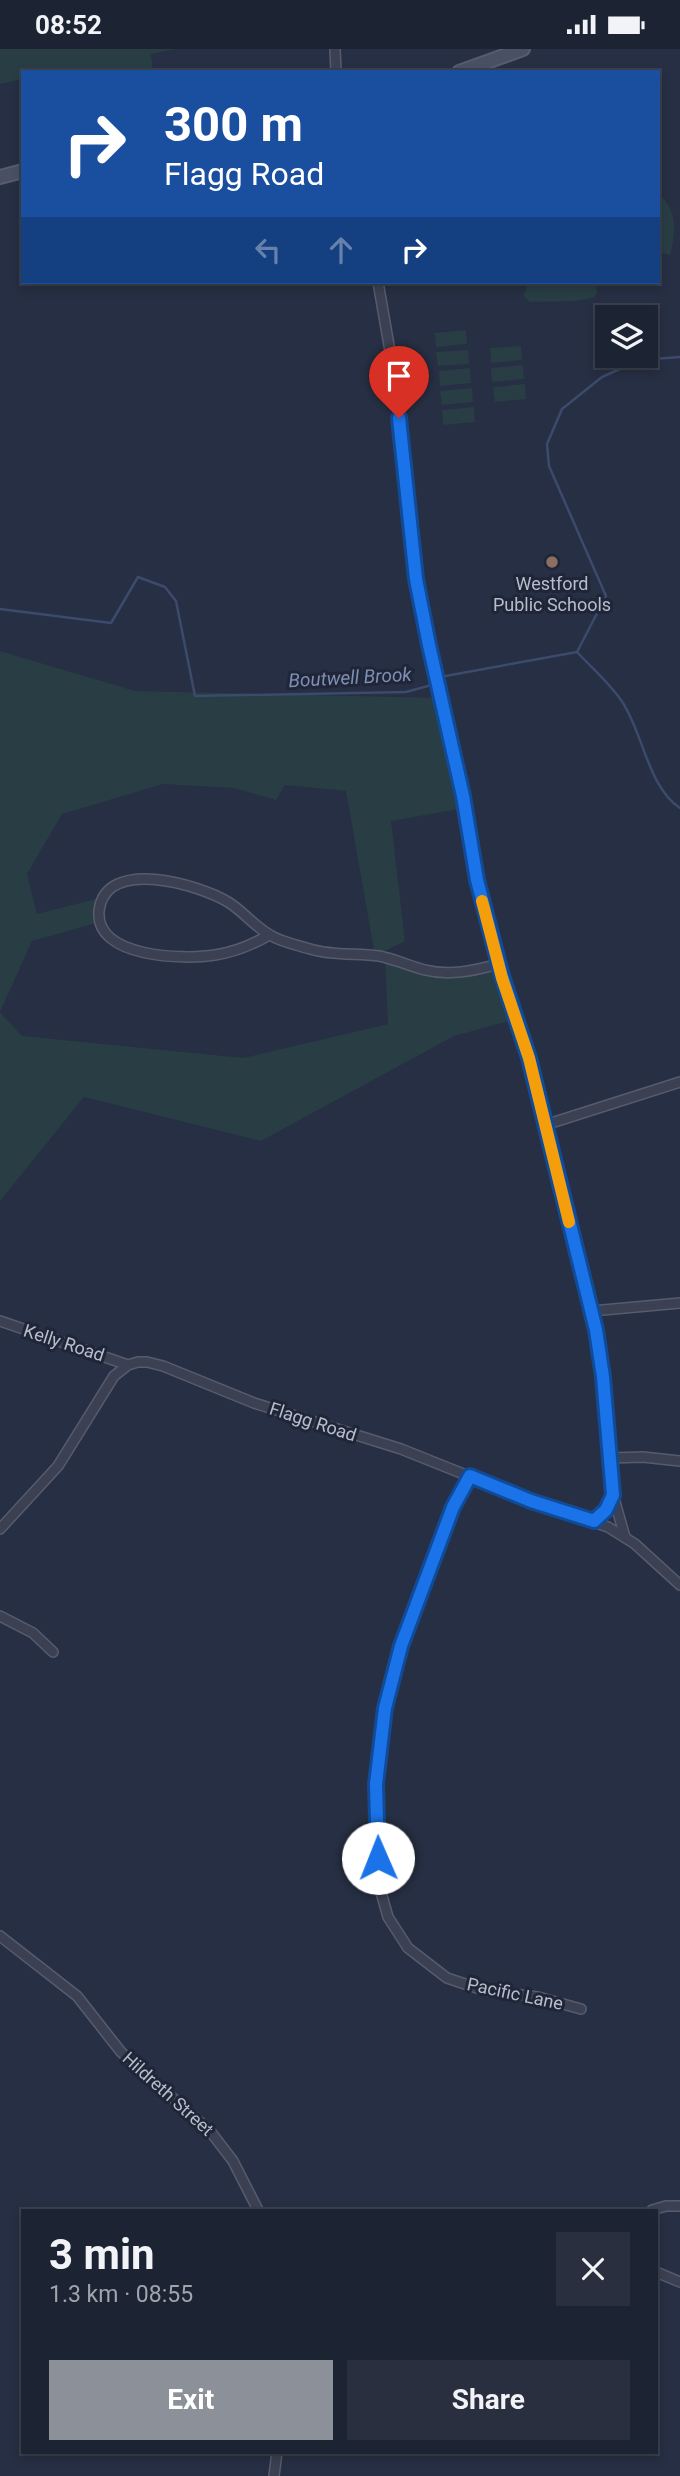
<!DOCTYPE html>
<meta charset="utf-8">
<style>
:root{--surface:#1c2332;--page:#292f3e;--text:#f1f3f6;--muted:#a0a4ac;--line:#3a404d;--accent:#8c9099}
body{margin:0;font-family:Roboto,sans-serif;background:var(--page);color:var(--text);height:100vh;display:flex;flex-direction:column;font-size:26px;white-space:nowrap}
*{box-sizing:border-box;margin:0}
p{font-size:23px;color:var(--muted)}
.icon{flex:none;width:38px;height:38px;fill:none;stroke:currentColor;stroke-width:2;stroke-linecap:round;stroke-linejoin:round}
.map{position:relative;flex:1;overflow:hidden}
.sheet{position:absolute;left:21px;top:2160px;width:637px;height:245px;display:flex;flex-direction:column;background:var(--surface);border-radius:0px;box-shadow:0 4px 10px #0003,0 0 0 2px var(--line)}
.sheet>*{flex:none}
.hud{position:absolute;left:21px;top:21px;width:639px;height:214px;border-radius:0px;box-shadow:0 4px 10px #0003,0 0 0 2px var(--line);background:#1a4fa0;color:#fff;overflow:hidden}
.buttons{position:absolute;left:595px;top:256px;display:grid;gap:14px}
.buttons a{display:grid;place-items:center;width:63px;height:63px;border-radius:0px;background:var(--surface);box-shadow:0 4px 10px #0003,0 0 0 2px var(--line);font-size:35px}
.pin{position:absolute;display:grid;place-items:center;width:60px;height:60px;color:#fff;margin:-72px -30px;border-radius:50% 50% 50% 0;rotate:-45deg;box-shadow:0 0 7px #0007}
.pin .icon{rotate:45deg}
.me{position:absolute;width:77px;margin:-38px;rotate:359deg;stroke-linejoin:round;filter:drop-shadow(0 0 5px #0008)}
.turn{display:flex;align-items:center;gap:24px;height:147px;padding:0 28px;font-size:32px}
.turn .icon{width:91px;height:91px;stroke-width:2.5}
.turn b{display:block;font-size:49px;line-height:60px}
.lanes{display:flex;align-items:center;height:66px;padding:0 28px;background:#0003;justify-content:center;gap:35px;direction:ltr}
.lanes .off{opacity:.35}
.round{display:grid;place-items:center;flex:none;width:74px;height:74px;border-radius:0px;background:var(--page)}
.overview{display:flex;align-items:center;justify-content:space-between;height:119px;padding:0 28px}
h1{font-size:42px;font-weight:700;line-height:52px}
.primary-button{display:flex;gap:14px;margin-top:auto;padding:14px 28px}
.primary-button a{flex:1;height:80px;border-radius:0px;background:var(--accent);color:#fff;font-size:28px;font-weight:700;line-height:80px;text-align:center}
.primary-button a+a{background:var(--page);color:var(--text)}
.status{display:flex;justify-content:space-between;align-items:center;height:49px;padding:0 35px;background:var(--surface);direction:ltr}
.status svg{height:19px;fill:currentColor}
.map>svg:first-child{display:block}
</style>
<div class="status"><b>08:52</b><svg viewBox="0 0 49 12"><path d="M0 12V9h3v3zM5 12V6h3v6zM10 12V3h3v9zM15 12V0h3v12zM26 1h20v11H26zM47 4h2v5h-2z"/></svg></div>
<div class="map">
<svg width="680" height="2427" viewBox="0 0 680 2427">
<rect width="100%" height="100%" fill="#262f43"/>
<path fill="#283d44" d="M0,0H175L151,5L153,23H75L74,20L60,23H23V30L0,35Z
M658,144C678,161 676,182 670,206L658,203Z
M529,233H594L597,242L595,248L576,252L530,253L523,247Z
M466,281L467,295L436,298L435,284Z
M521,297L522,311L491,314L490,299Z
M468,301L469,315L438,317L436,303Z
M523,316L524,330L492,333L491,319Z
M470,319L471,334L440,337L439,322Z
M525,335L526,350L495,353L493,338Z
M472,339L473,353L442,356L440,342Z
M474,358L475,373L443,376L442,361Z
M0,602L135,642L442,649L465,759L391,772L405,892L375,907L346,742L285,736L276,751L234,739L163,735L62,765L27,825L37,865L104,848L100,873L32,892L0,963Z
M385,908L450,924L498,915L516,970L454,987L261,1092L84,1048L0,1152V963L22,987L243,1009L388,975Z"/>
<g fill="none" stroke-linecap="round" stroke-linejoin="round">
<path stroke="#3c4a6c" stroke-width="2.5" d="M0,560L111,574L138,528L165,538L176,552L195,647L406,643L428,637L434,633
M577,603C592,619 609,634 621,651C643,682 647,737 680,759
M440,628L577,603L606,547L549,417L547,395L562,360L602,328L640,311L680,308"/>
<defs>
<path id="street" d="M335,0L336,23
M378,233L395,331L417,530L429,595L454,702L477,831L502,929L529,1009L594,1270L603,1328L613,1446L625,1488
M269,886C252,896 234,903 215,906C184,911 95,909 99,862C105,807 200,836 228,853C243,862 255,878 270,886C281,893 297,896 310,900C333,907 356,904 379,907C395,910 409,917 425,921C449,927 474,922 498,915
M545,1076L680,1033
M592,1262L680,1254
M0,1272L128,1316
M610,1409L643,1408L680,1412
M470,1427L453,1458L401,1597L385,1659L377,1735L378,1833L388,1868L408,1899L447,1929L483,1941L538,1948L581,1960
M594,1472L606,1460L613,1446
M0,1480L58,1417L114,1327L128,1316L138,1313H147L163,1317L254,1354L401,1400L531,1452L608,1478L635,1495L680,1536
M0,1567L33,1584L53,1603
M0,1887L77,1947L121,2003L210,2082L233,2112L258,2161
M652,2161L666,2157H680
M656,2223L680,2233
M274,2427L277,2403"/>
<path id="secondary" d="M459,23L523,0
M0,128L23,122"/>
</defs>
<use href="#street" stroke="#565c6d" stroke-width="12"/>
<use href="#secondary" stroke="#565c6d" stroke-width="16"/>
<use href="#street" stroke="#3b4152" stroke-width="9"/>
<use href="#secondary" stroke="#495066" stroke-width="12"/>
</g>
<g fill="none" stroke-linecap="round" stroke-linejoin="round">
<defs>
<path id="route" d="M378,1809L376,1735L385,1659L401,1597L453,1458L470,1427L531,1452L594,1472L606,1461L613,1446L603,1328L596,1281L529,1009L502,927L477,831L463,747L429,596L416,530L399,369"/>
</defs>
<use href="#route" stroke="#114b97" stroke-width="18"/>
<use href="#route" stroke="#1a73e8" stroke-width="12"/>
<path stroke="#f59e0b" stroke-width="12" d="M482,852L502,929L529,1009L569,1173"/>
</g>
<circle fill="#8d6e63" stroke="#1f2638" stroke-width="2.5" cx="552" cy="513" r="7"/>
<g text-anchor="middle" stroke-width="6" stroke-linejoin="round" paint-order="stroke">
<g font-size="18" fill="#b8bdcc" stroke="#1f2638">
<text x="552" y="541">Westford<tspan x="552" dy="21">Public Schools</tspan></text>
</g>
<g font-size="18" fill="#b8bdcc" stroke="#1f2638">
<text transform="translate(64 1294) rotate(18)" y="6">Kelly Road</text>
<text transform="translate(313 1373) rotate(18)" y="6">Flagg Road</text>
<text transform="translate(515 1945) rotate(12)" y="6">Pacific Lane</text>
<text transform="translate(168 2045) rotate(42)" y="6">Hildreth Street</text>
</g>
<g font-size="19" font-style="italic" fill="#7f8eb3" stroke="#1f2638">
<text transform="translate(350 628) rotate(-3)" y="7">Boutwell Brook</text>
</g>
</g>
</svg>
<div class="buttons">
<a><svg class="icon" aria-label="layers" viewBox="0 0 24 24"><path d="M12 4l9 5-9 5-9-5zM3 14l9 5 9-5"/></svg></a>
</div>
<div class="pin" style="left:399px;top:369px;background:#d93025"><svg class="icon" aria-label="arrive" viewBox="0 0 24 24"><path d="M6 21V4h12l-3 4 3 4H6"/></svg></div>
<svg class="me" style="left:378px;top:1809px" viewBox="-20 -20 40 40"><circle r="19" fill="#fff"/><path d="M0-13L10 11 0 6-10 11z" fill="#1a73e8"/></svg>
<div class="hud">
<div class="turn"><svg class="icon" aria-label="right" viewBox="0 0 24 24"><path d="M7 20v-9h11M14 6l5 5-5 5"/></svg><div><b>300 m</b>Flagg Road</div></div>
<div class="lanes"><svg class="icon off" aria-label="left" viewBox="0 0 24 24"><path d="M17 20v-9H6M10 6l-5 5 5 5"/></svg><svg class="icon off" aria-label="ahead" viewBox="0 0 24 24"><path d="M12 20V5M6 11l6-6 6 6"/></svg><svg class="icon" aria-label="right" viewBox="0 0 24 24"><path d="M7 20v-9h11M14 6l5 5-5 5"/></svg></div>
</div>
<section class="sheet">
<div class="overview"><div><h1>3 min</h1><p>1.3 km · 08:55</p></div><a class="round"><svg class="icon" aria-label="close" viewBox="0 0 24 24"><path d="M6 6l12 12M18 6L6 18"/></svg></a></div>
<div class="primary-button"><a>Exit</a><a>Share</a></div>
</section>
</div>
